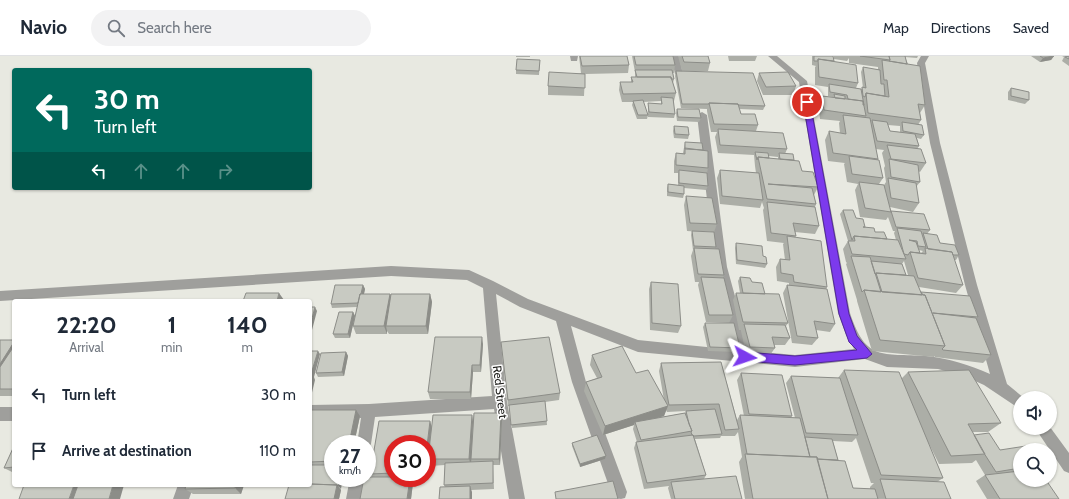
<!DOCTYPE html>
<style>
:root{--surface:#fff;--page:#f2f2f3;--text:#1f2937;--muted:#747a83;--line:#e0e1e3}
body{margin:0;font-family:Cabin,sans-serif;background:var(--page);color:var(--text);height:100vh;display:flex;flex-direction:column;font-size:15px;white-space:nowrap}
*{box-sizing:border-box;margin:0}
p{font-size:13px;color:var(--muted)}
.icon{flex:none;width:22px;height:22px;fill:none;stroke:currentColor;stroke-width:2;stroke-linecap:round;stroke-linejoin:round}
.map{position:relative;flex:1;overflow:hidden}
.drawer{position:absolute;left:12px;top:243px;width:300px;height:188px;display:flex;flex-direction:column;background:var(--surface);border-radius:4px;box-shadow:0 1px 3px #0004}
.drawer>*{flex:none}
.guide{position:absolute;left:12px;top:12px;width:300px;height:122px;border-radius:4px;box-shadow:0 1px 3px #0004;background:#00695c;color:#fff;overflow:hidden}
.fabs{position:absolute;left:1013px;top:335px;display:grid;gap:8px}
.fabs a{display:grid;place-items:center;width:44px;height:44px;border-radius:50%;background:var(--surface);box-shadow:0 1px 3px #0004;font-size:20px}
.speed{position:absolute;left:324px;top:379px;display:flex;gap:8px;font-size:20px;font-weight:700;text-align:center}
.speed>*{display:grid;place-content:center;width:52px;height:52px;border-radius:50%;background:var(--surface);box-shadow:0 1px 3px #0004;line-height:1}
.speed small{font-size:10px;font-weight:400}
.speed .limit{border:6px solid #d22;background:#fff;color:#111}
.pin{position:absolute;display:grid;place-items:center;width:34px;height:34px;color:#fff;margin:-17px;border:2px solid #fff;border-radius:50%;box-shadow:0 1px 4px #0007}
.me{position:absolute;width:44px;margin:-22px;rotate:95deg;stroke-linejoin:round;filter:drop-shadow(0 0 3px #0008)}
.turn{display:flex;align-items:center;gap:14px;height:84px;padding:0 16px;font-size:18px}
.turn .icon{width:52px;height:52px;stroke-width:2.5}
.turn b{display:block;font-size:28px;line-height:34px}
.lanes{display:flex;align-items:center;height:38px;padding:0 16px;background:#0003;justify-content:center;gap:20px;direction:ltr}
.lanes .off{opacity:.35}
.eta{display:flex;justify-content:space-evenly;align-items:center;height:68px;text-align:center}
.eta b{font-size:24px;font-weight:700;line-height:28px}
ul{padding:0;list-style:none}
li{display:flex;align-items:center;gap:12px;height:56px;padding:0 16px}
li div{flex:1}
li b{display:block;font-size:15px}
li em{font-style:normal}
header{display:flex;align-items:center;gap:24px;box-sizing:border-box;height:56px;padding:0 20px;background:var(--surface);border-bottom:1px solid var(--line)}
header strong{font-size:19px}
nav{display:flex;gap:22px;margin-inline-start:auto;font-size:14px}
.search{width:280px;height:36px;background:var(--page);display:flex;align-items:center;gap:10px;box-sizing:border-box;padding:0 14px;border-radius:22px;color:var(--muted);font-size:15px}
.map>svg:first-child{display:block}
</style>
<header>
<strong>Navio</strong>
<div class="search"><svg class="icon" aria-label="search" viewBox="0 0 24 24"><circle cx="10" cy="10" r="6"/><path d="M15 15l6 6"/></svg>Search here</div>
<nav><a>Map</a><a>Directions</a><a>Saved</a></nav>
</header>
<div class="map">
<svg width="1069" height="443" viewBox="0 0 1069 443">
<rect width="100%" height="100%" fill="#e8e9e1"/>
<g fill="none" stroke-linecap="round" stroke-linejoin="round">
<path fill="#9f9f9c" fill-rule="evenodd" d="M570,0H578L577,5H571Z
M671,0H679L683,18L682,20L679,21L675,18Z
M768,0H777L807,25L850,257C866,306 882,297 926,300C948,302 970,309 990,318L965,229L930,87L917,7L921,0H929L925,7L940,87L977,229L1007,328L1024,342H1020V353L984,329L964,320L938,313L887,311L865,303L795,311L638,296L571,270L586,326L627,436L625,442L621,443L613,442L611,436L572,326L556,265L520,251L496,238L507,346L525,443H509L494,353L375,361L371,388L367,394V388H357L361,362L310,363V349L369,348L492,340L483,232L467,224L391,220L0,245V235L391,210L469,214L493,225L528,243L638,284L736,294L715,211L697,59L702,56L707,59L727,211L750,295L795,299L854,293L846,279L838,257L799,26Z
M0,351H14V365H0Z
M1050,371L1069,397V417L1064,415L1035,372Z
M350,422H366L362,443H346Z
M178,429H194L189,443H173Z"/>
</g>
<path fill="#acaea7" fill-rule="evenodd" d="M516,0H530V1H516Z
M579,0H627L629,9L628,17L585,18L584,40L548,39V30L581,17Z
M632,0H673L675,9L674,17H673L674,23L673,27L676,37L674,45H673L675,58L674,62L648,61V47L661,48V45L643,46L648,59L647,63H637L632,49L633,46H622L619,34L620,26H631V21H635V16Z
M678,0H708L710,7L708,15H682Z
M728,0H757L755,5H729Z
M812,0H918L917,2L905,1L908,8L925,49L920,57L921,64L918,69L924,79L921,83L917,82L919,90L917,93L926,107L920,116L918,115L920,126L916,131L919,147L913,156L890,151L891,155L930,174L927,178L940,187L959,199L956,204H954L963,229L956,237L919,231L921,237V236L978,261L976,263L991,299L983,307L935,301V300L934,301L872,295L857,245V244L846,208L847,207L846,206L843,193L848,185L840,158L843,154L856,162L865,171L875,176L887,183L896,184L894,177L895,175H893L888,161L886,164L860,161L855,134L858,128L847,126L844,108L845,107L828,105L825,84L829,75L840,77L839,67L840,65L820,63L818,48L822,40L833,41L828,40V31L815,29V11L816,10L812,9ZM833,0H834V3L847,5L849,2V7L878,11V14L863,11L861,16L863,32L862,31L861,34L856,32L858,27L834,5ZM888,69L900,70V76L890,75ZM876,93L884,94L882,97L885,110L884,112L886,126L884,129L879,128L883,122L878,104V103ZM919,194L923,195L921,197H920ZM904,205L908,219H906L902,208Z
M1031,0H1054L1051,4L1040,6Z
M1062,0H1069V10L1062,5L1064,1Z
M540,4L539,19L516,18V14Z
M676,15L765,50L763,54L739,53L741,58L758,69L756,75L787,93L785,98L794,104L802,115L818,131L814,139L816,148L815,151L819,170L815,178L795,176L796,180L795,181L827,231L826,233L835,268L830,276L816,274L818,282L812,289L792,287L783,237L787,229H789V227L777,225L776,211L780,203L785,204L783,188L784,187L767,185L763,154L764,152L762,146L760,152L720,148L717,122L720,114L756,117L755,110L754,99L718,97L715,81L717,76H711L707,55V53L681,52L675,20ZM769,100L778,101V103L769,102Z
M759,17L796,30L793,39H763L757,25Z
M1011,32L1029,44L1025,48L1008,44V36Z
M677,53L701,62L699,66L677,65L676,57Z
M674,70L689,79L688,83L674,82L673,75Z
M685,86L703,94L708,112L707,117L708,130L706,134L684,132V138L683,142L667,140V132L668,128L678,129V117H674V105L676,97H683Z
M686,140L717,168L714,176L687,175L684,149Z
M692,175L716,191L715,193L724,219L723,222L733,259L729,267L706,266L698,229L699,226H695L691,200L693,194L691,179Z
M736,187L763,200L767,208L765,212L736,208L735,192Z
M740,221L752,226L765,238L788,267L786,270L790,282L785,289H774L775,292L770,299L746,298L741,275V274H739L733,244L736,237H740L738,225Z
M651,226L681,270L678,277L650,274L649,233Z
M363,229L365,233L364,238H390L391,240L430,238L432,246L428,278H389L387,275V278H356L353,270L357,251L332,252L331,248Z
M353,256L355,260L350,282H335L333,278Z
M705,267L740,292L738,296L708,295L703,271Z
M0,284H14V340H0Z
M501,286L560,337L559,344L545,346L547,369L512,372L510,350H508Z
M483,288L481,316H473L471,343H430L428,336Z
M346,296L348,300L344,320L318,321L316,317Z
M592,299L636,317L664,344L659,315L661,307L721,306L737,364L740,359L744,360L737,324L741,317L792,360L790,362H795L786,327L791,320L838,322L844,314L902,322L908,316L1001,367L988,376H973L974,379L1000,394H1020V424L1059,443H987L976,425L985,419L976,404L972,407L939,408L928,386L943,422L937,426L951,443H745L739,406L742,401L738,376L735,380H721L720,382L695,383L706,419L704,423L742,443H671L668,432L669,430L644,433L634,392L636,386H637L633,373L634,369L603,379L584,335L586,326L597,322L590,309ZM666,354L667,356L686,355L685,357L656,362L664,360ZM856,382L871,427H874L870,431V433L853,432L838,404L833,385L852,386Z
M310,354L360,360L354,388H333V422L341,434L339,443H285L310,429Z
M474,357H501L502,364L500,409H493L494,433L471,434L472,443H439L440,431H445L444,429L445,409L430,410L428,404L427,417V388H393V422H426V423H411L413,427L411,443H360L364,422H367V421H372L370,418L379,365H430L432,372L433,359H472L473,365Z
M572,387L606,400L605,403L580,411L572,390Z
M14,390V417L4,412Z
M186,429H244L241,438H193L185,433Z"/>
<path fill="#8c8d88" d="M1054,0L1051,4L1040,6L1043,2Z
M363,229L365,233L361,251L360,247Z
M279,237L284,244V245H277Z
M390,238L392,246L386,270L387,275V278L384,270Z
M430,238L432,246L428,278L426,270Z
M315,251L317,255L312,274L310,270Z
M353,256L355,260L350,282L348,278Z
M482,281L483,288L481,316L480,309Z
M14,286V309L0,331V308Z
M318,295L320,298L314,321L315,324L310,345V321Z
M346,296L348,300L344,320L342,316Z
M472,309L473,316L471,343L470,336Z
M668,350L664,360L636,369L635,366L634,369L603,379L605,370Z
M356,354L360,360L354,388H349Z
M501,357L502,364L500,409L499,403Z
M472,359L473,366L471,409L469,403Z
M430,365L432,372L427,417V390Z
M606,400L605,403L580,411V408Z
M340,422H343L341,433L338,430Z
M410,422L413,427L411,443H407Z
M74,429H85L81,443H69Z
M113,429H124L120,443H109Z
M236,429H244L241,438L235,432Z
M337,429L341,434L339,443H334Z
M470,430L472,436V443H470Z"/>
<path fill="#c8cac2" stroke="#8c8d88" d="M580,0H627L629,9L582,10Z
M634,0H673L675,9H636Z
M682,0H708L710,7L684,6Z
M814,0H833L834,5L818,3V5H814Z
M860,0H889L890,4Z
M889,0H905L907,8L889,5L890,4Z
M1040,0H1054L1043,2Z
M1069,0V3L1065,1Z
M517,3L540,4L539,15L516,14Z
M818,3L856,9L858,27L819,21Z
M882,4L920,10L925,49L918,48L921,64L868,57L866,37L889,41L887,24H884Z
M863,11L880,14L881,28H884L885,40L866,37L865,41L863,40L862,31L866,32Z
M635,14H672L674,23H671V21H637Z
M676,15L753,17L765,50L738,49V48L709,47V48H682Z
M549,16L585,18V32L548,30Z
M788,16L796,30L766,31L759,17Z
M631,21H671L676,37L623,38L620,26H633Z
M829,28L861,33L864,49H863V45L848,43L847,39L830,36Z
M1011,32L1029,36V44L1011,40Z
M834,38L845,40V43L835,42Z
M822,40L863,45L866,60L824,54Z
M661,41L673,42L675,58L649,56L648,47L662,48Z
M643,44L648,59H638L633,45Z
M709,47L738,48L741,58H755L758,69L714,68Z
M677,53H699L701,62L678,61Z
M843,59L870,62L878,103L833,97L829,75L846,78Z
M872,64L887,66L890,75L915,78L919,90L877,85Z
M902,66L922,69L924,79L903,75Z
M674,70L688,71L689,79L675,78Z
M718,73L783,77L787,93L720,89Z
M685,86L702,87L703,94L685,93Z
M887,89L921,93L926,107L891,103Z
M685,92L708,95V112L676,109V97L685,98Z
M755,96L768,97L769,102L758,101L757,104Z
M779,97L793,98L794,104L780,103Z
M849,100L879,104L883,122L852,118Z
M758,101L799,105L802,115L813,116L818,131L768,128L812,132L816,148L767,143Z
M889,103L918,109L920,126L891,121Z
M679,114L707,117L708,130L679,127Z
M720,114L759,117L763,144L722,140Z
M888,122L916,127L919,147L891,142Z
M859,126L884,129L891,156L865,152Z
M668,128L684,130V138L668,136Z
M686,140L712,142L717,168L690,167Z
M767,146L815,151L819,170L793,167L796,180L771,177Z
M843,154H853L856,162L863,163L865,171H863L874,172L875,176H884L887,183L854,180L852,184Z
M891,155L924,158L930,174L896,171Z
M897,172L921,175L926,191L918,190L917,185L909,184L916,186L920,197L910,196L908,199L904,198Z
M692,175L714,176L716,191L694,190Z
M923,177L937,179L940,187L955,189L959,199H953L952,196L928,193Z
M787,180L821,185L827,231L794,226L793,219L781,217L780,203L790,204Z
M854,180L898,184L906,203L852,198L848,185H855Z
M736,187L762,190L763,200L766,201L767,208L737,204Z
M694,192L719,193L724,219L698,218Z
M925,192L952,196L963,229L918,222L910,196L926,198Z
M851,200L870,201L881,236L864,234L862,236Z
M871,205L902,208L906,219L876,217L875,218Z
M876,217L914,220L922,239L882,236Z
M701,221L724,222L733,259H709Z
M740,221L750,222L752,226L762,227L765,238L743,237Z
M651,226L678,228L681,270L652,267Z
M335,229H363L361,238H360L358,247L331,248Z
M787,229L827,233L835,268L814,265L818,282L797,280Z
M864,234L925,239L945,290L880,284Z
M921,236L970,240L978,261L933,257L976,262L991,299L943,294L942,293L945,290L925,239H923Z
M246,237H279L277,245H243Z
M736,237L779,238L788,267L743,266Z
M360,238H390L384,270H353Z
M391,238H430L426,270H386Z
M310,251H315L310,270Z
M339,256H353L348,278H333Z
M705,267H734L740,292L710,291Z
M744,268L785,269L790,282L772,281L775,292L750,291Z
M435,281H482L480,309H472L470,336H428Z
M549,281L560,337L508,344L501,286Z
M0,284H14V286L0,308Z
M14,290V333H0V311Z
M622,290L636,317L648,314L668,350L605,370L586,326L602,321L592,299Z
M310,295H318L311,318L310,317Z
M346,296L342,316L316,317L321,297Z
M721,306L739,373L725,374L719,348L669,349L661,307Z
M844,314L899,316L943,422L881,419Z
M969,314L1001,367L968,368L985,398L951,400L908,316Z
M741,317L782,319L792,360L749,358Z
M791,320L840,322L858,379L806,377Z
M545,345L547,365L511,369L509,349Z
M715,353L722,378L694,380L693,379H692L691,376L692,375L689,368L686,355Z
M310,354H356L349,388H333V405L310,406Z
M474,357H501L499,403H471Z
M685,357L692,375L641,384L635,366Z
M433,359H472L469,403H428Z
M740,359L800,362L810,401L747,398Z
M379,365H430L427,390V388H393V417L370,418Z
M989,377L1000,394L1026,390L1029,394H1020V412L996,416L982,394L974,379Z
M597,379L606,400L580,408L572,387Z
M693,379L706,419L647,427L636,386Z
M805,381L832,383L838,404L817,403V401H810Z
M14,390V411L4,412Z
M745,398L817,401L828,443H753Z
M817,403L845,405L853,432L875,433L878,443H828Z
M493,405V427L444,429L445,407Z
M310,409H333V422H340L338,430L337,429L310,428Z
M1020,415V424H1046L1059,443H1000L985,419Z
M736,420L742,443H675L671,426Z
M367,421H393V422H410L407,443H360L364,422H367Z
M880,423L944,426L951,443H886Z
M613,425L618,443H556L555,436Z
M310,428L337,429L334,443H285L289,429H310Z
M24,429H74L69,443H19Z
M78,429H113L109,443H73Z
M186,429H236L235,432L185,433Z
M470,430V443H439L440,431Z"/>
<path fill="#7c3aed" stroke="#51269a" d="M807,43L810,46L849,258L857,280L872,298L867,302L795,309L745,305L740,301L745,296L795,300L857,294L849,286L839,258L803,46Z"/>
<g text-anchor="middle" stroke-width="3" stroke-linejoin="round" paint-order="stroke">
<g font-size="12" fill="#1a1a17" stroke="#fff">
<text transform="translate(500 336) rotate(83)" y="4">Red Street</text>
</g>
</g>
</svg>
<div class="fabs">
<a><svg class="icon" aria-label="sound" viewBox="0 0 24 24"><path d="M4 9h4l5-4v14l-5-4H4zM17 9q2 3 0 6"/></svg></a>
<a><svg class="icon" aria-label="search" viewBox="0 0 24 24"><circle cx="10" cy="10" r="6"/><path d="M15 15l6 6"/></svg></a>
</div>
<div class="speed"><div>27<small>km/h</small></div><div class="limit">30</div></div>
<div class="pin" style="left:807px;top:46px;background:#d93025"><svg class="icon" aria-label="arrive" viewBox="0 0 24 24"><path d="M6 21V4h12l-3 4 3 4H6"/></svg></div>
<svg class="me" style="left:745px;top:301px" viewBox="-20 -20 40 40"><path d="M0-17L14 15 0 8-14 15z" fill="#7c3aed" stroke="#fff" stroke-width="4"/></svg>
<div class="guide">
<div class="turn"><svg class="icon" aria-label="left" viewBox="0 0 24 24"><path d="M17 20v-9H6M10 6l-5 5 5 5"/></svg><div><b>30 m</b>Turn left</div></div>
<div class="lanes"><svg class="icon" aria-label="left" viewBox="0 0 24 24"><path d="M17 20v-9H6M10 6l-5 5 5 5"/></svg><svg class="icon off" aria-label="ahead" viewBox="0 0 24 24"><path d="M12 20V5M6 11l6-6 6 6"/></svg><svg class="icon off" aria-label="ahead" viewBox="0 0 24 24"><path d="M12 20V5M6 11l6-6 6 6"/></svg><svg class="icon off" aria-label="right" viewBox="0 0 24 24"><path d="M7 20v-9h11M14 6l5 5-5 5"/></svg></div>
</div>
<section class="drawer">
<div class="eta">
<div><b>22:20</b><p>Arrival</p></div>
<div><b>1</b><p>min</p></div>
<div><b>140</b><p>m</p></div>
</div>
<ul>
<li><svg class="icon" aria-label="left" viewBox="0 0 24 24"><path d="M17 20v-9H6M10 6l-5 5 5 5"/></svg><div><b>Turn left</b></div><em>30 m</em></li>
<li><svg class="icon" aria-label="arrive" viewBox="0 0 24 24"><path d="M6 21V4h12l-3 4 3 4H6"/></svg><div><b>Arrive at destination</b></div><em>110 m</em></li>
</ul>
</section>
</div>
